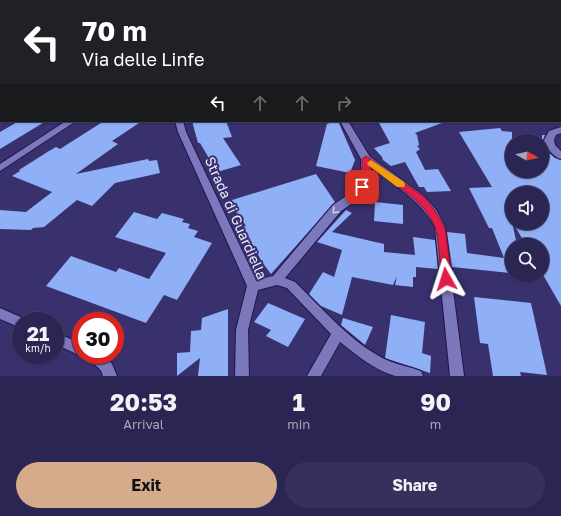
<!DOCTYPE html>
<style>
:root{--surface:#2a2552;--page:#36315c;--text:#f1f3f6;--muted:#a5a5b8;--line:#464269;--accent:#d6ab8b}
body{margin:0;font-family:"Golos Text",sans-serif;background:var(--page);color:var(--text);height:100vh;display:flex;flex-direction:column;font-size:15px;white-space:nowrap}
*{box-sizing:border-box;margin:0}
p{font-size:13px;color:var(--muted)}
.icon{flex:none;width:22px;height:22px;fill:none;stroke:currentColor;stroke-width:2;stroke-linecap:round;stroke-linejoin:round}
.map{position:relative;height:376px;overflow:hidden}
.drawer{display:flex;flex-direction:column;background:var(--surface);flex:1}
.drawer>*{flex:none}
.banner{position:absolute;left:0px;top:0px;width:561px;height:122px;box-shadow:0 1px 3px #0004,0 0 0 1px var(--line);background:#202124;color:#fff;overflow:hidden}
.needle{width:26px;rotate:98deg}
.tools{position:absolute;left:505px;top:134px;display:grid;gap:8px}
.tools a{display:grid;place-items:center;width:44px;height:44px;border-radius:50%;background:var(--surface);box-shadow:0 1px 3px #0004,0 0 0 1px var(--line);font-size:20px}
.speed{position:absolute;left:12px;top:312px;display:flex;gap:8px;font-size:20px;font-weight:700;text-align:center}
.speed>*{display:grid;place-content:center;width:52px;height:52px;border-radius:50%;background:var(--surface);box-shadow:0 1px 3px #0004,0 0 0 1px var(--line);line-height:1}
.speed small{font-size:10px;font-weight:400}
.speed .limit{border:6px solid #d22;background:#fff;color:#111}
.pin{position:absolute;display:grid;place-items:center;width:34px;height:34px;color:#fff;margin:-17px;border-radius:8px;box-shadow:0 2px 6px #0006}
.me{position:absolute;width:44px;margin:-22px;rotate:354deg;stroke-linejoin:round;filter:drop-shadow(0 0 3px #0008)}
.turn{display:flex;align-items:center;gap:14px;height:84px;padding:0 16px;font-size:18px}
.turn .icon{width:52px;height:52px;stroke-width:2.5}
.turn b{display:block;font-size:28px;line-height:34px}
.lanes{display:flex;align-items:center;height:38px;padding:0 16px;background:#0003;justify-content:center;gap:20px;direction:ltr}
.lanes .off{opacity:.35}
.eta{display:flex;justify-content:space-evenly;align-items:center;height:68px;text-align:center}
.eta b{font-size:24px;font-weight:700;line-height:28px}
.action{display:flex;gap:8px;margin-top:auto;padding:8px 16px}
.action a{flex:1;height:46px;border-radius:24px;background:var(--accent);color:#111;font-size:16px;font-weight:700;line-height:46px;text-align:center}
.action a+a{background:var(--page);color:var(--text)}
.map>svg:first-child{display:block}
</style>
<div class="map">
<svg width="561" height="376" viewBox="0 0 561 376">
<rect width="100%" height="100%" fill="#38316e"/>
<path fill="#6e3457" d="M0,0H160L1,1V121H3L0,123Z"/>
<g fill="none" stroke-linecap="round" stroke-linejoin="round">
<path fill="#1f91b4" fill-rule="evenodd" d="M0,0H4L0,2Z"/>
</g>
<path fill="#8faff6" d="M19,121H46L0,149V132Z
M104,121H142L112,141L118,144L76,174L148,159L149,161L157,160L160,173L115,183L92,206L77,200L44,227L33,228L31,230L0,229V210L26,212L52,192L12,176L20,171L19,170L49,151L56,147L60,149Z
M192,121H226L232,137L223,138L241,165L217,172L200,143H198Z
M335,121H338L355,160L350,173L316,166L327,124Z
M378,121H442V123L415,133L417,135L419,145L417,146L420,149L416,152L425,170L438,169L451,191L427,192L424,187H419L405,162L391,166L383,160L382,157L374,148L390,143Z
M500,128L502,131L512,132V171H542V135H545L543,141L549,153L555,158L561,160V306L542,273V245H526L513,223H542V193H512V216L511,217L517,245H512V275L510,273L452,267L447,232L465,234L467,253L504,258L492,228H489L469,188L492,187L459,132Z
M316,174L335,202L271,274L262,262L243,227L246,226L229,201Z
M375,202L403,205V224L374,221Z
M346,210L352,213L332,232L384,244V252L415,255L413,237L435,240L438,269L416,267V277H413V287L395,285L397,276L393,285L352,277L342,315L321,306L309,294L323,272L334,277L342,250L317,242Z
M134,212L157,219L162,213L184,219L182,222L190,224L188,228L198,231L194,237L212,243L177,300L164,295L146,323L46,286L71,256L116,272L119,268L149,279L166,253L115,237Z
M474,297L531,303L547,375L520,372L521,376H493L488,344L480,343Z
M268,303L305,319L288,347L266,336L271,330L254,322Z
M228,309V376H198L200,358L177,376V353L190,352L191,331L201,330L202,318Z
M391,315L425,322L422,353L431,356L430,373L385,358Z
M343,318L373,327L365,345L341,325Z"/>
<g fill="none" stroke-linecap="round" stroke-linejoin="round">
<defs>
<path id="minor" d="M249,0H256L249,1Z
M321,0H327V1H321Z
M473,0H480V1H473Z
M560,15H561V19H560Z
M560,96H561V101H560Z
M66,121H76L0,171V164Z
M175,121H183L186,132L256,280L273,276L333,205L349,194L357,186L361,174V159L340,121H348L370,157L424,196L437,211L445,227L464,376H450L435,227C421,200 394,185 371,167V174L366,189L357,200L341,211L285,278L295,282C322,308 354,346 389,361C399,365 410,367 421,371L423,376C414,376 403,376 395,376C374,370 357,355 340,342L321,376H307L331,334L287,288L277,285L258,290L248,330L249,376H235L236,330L247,286L178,132Z
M561,127V133L556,135L554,140L555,145L561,151V159C553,157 547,148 544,140L549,131Z
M0,308L25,319L26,321H21V328L0,319Z
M55,332L81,344V355H84L81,356L55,344Z
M85,355H104L112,364L117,376H103C101,365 89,364 85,355Z"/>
</defs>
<use href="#minor" stroke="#201650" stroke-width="2"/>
<use href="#minor" fill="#7b78bc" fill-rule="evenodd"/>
</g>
<defs><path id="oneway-chevron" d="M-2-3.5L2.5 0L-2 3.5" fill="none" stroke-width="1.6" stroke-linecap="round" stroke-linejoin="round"/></defs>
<use stroke="#d0cfeb" href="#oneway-chevron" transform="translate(335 211) rotate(135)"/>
<path fill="#e11d48" stroke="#92132f" d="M366,156L424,197L436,212L445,228L452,279L450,282L446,283L443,282L441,279C440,266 439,237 435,227C425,200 392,183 370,167C370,174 369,182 365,189H358L357,187L362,174V159Z"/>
<path fill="#f59e0b" d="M371,160L404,182L405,185L404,187H397L368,165L367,163Z"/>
<g text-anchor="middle" stroke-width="4" stroke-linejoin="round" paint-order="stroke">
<g font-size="14" fill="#ececfb" stroke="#38316e">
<text transform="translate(236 218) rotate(66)" y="5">Strada di Guardiella</text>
</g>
</g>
</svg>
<div class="tools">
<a><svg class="needle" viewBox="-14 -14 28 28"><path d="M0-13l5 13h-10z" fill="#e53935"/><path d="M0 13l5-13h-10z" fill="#a5a5b8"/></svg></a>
<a><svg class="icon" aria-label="sound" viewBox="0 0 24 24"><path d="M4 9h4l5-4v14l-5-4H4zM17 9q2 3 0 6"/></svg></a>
<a><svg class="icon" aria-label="search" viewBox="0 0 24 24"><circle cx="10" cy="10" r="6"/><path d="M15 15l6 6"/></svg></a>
</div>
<div class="speed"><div>21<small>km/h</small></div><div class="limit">30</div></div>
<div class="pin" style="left:362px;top:187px;background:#d93025"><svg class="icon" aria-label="arrive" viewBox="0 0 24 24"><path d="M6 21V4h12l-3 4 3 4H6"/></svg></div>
<svg class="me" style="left:446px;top:279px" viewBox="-20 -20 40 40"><path d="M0-17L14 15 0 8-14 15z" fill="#e11d48" stroke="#fff" stroke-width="4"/></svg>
<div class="banner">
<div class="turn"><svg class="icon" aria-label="left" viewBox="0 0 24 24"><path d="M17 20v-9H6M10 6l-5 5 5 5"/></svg><div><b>70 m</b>Via delle Linfe</div></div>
<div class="lanes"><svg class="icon" aria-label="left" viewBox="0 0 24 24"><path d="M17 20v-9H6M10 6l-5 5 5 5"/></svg><svg class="icon off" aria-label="ahead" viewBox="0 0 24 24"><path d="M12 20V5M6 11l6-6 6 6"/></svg><svg class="icon off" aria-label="ahead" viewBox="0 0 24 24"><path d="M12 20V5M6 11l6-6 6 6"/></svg><svg class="icon off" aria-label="right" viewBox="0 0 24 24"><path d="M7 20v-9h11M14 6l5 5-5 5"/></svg></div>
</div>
</div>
<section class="drawer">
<div class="eta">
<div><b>20:53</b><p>Arrival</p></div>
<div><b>1</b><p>min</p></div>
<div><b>90</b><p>m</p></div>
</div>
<div class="action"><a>Exit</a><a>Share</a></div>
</section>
